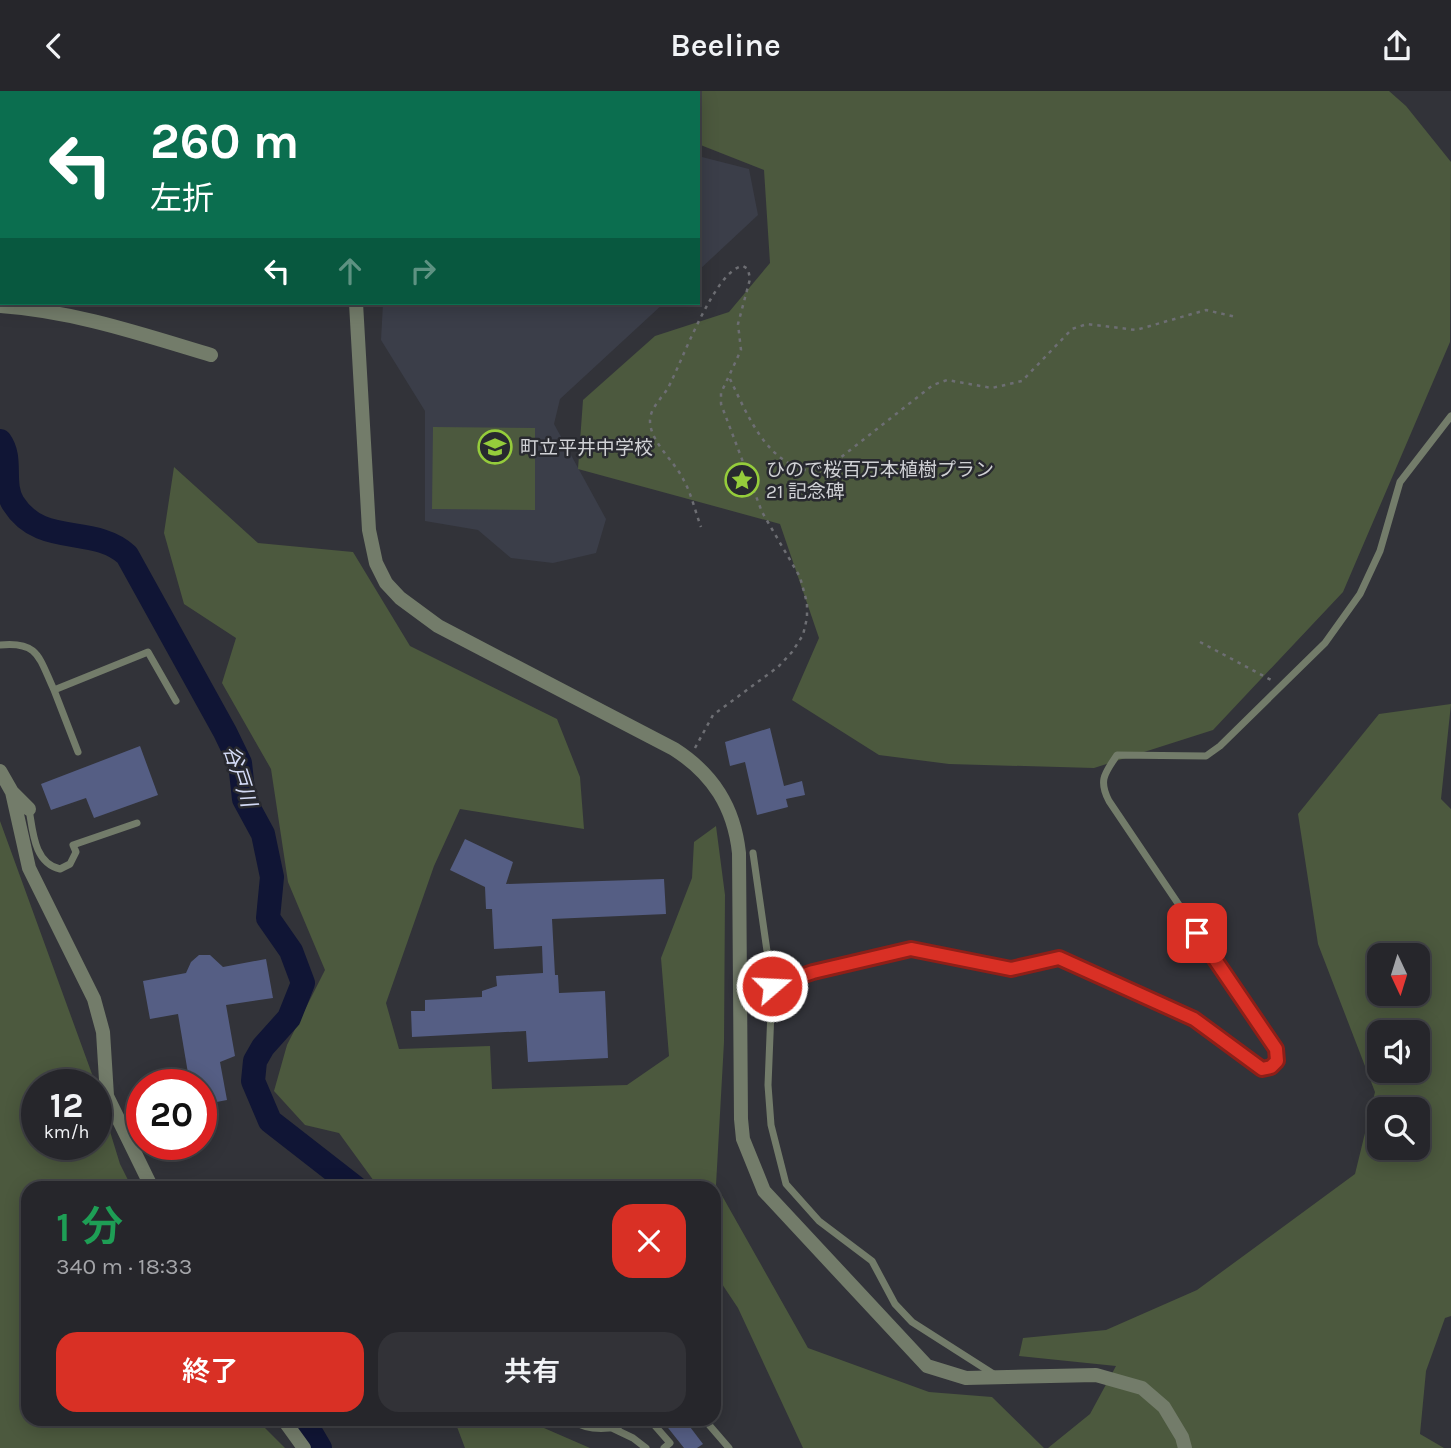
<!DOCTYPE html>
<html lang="ja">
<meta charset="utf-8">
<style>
:root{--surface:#26262b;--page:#323237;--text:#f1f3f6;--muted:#a4a5a9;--line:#424347;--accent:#d93025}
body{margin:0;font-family:Karla,"Noto Sans JP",sans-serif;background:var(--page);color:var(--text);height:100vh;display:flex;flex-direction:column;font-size:26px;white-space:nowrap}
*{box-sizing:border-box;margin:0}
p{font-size:23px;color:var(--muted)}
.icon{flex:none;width:38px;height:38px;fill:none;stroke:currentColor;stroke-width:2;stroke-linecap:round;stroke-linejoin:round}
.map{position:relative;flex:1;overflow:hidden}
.details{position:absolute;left:21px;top:1090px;width:700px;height:245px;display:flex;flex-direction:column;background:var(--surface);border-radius:21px;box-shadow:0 4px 18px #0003,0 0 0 2px var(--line)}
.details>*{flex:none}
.top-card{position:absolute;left:0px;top:0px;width:700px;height:214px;box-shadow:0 4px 18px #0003,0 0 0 2px var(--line);background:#0b6e4f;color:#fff;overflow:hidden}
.needle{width:46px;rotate:176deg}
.controls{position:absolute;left:1367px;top:852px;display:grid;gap:14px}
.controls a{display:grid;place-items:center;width:63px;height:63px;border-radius:14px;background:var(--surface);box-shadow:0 4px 18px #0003,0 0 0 2px var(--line);font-size:35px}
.speed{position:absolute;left:21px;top:978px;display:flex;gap:14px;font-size:35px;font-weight:700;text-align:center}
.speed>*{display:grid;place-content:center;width:91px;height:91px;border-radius:50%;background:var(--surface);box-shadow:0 4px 18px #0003,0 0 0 2px var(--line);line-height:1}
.speed small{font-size:18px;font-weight:400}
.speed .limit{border:10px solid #d22;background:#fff;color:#111}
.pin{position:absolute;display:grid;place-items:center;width:60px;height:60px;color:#fff;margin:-30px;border-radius:14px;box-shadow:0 4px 10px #0006}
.me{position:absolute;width:77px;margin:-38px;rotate:71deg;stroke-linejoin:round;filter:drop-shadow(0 0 5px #0008)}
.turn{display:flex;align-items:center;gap:24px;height:147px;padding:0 35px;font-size:32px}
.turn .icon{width:91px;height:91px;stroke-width:2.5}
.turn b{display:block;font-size:49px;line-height:60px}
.lanes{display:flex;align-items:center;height:66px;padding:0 35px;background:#0003;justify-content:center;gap:35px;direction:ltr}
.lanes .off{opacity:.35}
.round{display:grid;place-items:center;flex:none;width:74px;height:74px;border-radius:21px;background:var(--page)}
.head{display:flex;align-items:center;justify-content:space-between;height:119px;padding:0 35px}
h1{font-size:42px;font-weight:600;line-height:52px;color:#1e9e55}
.action{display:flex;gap:14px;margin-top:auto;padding:14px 35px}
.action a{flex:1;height:80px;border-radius:21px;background:var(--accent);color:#fff;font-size:28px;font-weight:600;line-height:80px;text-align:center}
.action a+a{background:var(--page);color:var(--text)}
header{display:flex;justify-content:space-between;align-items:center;height:91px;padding:0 35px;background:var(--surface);font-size:32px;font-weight:600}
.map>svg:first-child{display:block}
</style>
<header><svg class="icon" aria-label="back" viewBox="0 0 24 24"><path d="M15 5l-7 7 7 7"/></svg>Beeline<svg class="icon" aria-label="share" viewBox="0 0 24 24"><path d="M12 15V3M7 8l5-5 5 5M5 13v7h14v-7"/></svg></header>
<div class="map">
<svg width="1451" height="1357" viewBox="0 0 1451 1357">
<rect width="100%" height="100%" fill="#323339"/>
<path fill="#3b3e49" d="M698,65L749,78L758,124L698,180Z
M383,212H664L560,308L554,333L606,428L596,462L553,472L511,467L478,439L425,430V320L381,249Z"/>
<path fill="#4c593e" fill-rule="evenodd" d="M555,0H1389L1406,15L1451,71L1450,251L1343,501L1213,639L1094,677L949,673L879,664L792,609L819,547L780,433L578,378L583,309L655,245L729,221L770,172L764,79L698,53V2Z
M433,336L535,337V419L432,418Z
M174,376L258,452L353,461L410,555L557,628L580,686L584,738L460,718L434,775L386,912L399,958L490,955L492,998L627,994L669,965L661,867L692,787L694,751L716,735L725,804L724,951L716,1094L808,1257L929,1301L992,1306L1044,1357H803L738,1217L714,1181V1097H379L339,1042L305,1034L274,1000L287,954L325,879L288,791L271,678L222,592L236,547L184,513L164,442Z
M1451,613L1441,708L1451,718V1225L1445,1227L1426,1280L1420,1343L1444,1357H1048L1090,1323L1116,1275L1019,1265L1023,1247L1106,1239L1197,1199L1355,1083L1375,1001L1318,853L1298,723L1379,623ZM1379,864H1418V903H1379ZM1379,942H1418V980H1379ZM1379,1018H1418V1057H1379Z
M0,730L96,994H37V1054H96V995L120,1073L132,1097H28V1328H256L285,1357H0Z
M454,1328H537L544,1337L590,1357H465Z"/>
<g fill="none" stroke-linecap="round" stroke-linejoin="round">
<path stroke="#101535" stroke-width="24" d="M0,350C13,368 1,392 13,412C41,457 93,433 127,464L225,641L240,672L244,708L263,743L272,786L268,827L291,860L303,892L289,927L263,956L255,970L253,990L270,1030L356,1097
M303,1328L320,1357"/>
</g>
<path fill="#555e84" d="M770,637L784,695L802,690L805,704L786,708L788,716L757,724L745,671L730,675L725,651Z
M140,655L158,704L94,727L86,707L51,719L41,693Z
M465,748L513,771L506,793L664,788L666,823L552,828L555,884H558L559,902L605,900L608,967L528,971L526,940L412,946L411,920H425V909L482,906V900L497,895L496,885L543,882L542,855L494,858L492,818H486L485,796L450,779Z
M199,864H210L223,876L266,868L273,907L226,914L235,965L220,971L227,1009L201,1014V994H190L178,923L150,928L143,890L186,882L191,871Z
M661,1328H684L703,1353L697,1357H684Z"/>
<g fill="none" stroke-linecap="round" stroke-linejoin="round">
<path stroke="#6d6e73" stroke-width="2.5" stroke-dasharray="3.5 5" stroke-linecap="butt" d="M730,288C748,325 766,371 809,380L840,367L933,294L947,289L992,297L1022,290L1072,238L1087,233L1136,239L1206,219L1236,226
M1200,551L1273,590
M695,657L713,624L778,576L792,561L803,544L807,527V512L800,486L762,421L721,313V302L741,259L738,233L750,188L748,178L743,175C715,178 681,273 668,297C662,307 650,317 650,330C650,350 673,369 682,386C691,401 695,420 701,436"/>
<path stroke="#737c6a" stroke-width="7" d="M0,554C39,550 39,567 54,599L148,561L176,610
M54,599L78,661
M29,718C33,741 34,772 60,778L70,773L76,761L73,754L137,732
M753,762L772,895L768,994L771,1034L786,1093L819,1130L872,1170L895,1213L912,1231L995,1284
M772,895L813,881L911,858L1011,878L1059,867L1194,928L1262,978L1271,976L1277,970L1276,958L1109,710C1098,689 1105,682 1117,664L1206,665L1220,655L1325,552L1360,503L1380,460L1400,391L1451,325
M567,1328C589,1340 612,1341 633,1328
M649,1328L670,1352L664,1357
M704,1328L729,1357
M612,1337L633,1347L646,1357"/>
<path stroke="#737c6a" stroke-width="14" d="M236,2V0
M0,59H2
M0,215C73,220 141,243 211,264
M0,680L12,701L29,777L94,908L103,941L107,1005L152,1097
M12,701L29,718
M283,1328L304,1357"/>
<path stroke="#737c6a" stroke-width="14" d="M275,0L276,2
M356,212L369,439L376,472L386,492L400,507L438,535L674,658C713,683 734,716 739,762L741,1028L743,1048L764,1100L927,1275L966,1287L1096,1284L1142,1297L1164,1316L1182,1346L1185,1357"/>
</g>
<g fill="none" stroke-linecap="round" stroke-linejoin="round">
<defs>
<path id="route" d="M772,895L813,881L911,858L1011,878L1059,867L1194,928L1262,978L1271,976L1277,970L1276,958L1197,842"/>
</defs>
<use href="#route" stroke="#8d1f18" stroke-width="18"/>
<use href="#route" stroke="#d93025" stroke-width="12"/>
</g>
<defs>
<symbol id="school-ring" viewBox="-11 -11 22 22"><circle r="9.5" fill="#28292f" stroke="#95cc3b" stroke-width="1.5"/><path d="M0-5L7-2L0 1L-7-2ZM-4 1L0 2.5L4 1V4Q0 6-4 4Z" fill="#95cc3b"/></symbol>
<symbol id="sight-ring" viewBox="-11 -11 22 22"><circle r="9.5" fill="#28292f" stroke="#95cc3b" stroke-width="1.5"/><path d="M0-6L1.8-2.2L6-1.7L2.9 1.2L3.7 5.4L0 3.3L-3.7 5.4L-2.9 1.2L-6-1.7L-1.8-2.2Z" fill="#95cc3b"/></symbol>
</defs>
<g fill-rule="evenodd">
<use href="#school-ring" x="476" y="337" width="38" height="38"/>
<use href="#sight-ring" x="723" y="370" width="38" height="38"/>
</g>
<g text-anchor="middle" stroke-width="5" stroke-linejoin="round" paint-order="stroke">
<g font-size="19" fill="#d0d1d5" stroke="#28292f" text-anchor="start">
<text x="520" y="363">町立平井中学校</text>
<text x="766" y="385">ひので桜百万本植樹プラン<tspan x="766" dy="22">21 記念碑</tspan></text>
</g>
<g font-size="21" font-style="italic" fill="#d4dbf6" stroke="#28292f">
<text transform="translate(240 685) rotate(72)" y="7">谷戸川</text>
</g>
</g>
</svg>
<div class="controls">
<a><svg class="needle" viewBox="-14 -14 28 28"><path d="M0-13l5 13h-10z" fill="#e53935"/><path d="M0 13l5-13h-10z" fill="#a4a5a9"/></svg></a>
<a><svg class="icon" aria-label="sound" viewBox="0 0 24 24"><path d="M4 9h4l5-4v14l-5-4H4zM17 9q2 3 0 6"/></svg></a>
<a><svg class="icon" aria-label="search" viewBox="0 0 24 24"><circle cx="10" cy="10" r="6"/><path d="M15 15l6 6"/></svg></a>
</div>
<div class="speed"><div>12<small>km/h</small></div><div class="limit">20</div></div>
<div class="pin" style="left:1197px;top:842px;background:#d93025"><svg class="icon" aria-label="arrive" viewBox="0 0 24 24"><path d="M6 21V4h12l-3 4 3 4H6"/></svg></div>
<svg class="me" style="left:772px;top:895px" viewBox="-20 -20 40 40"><circle r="17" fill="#d93025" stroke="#fff" stroke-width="3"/><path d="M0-11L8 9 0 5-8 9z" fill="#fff"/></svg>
<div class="top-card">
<div class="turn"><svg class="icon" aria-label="left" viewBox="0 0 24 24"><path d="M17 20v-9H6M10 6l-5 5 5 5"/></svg><div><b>260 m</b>左折</div></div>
<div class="lanes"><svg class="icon" aria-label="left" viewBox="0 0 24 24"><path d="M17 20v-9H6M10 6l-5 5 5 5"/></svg><svg class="icon off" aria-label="ahead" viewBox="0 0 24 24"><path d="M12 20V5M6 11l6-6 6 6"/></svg><svg class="icon off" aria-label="right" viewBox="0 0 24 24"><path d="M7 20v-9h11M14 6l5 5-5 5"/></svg></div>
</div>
<section class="details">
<div class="head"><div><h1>1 分</h1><p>340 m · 18:33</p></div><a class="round" style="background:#d93025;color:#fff"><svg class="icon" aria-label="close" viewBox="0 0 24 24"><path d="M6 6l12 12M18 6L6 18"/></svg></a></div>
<div class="action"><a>終了</a><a>共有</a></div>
</section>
</div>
